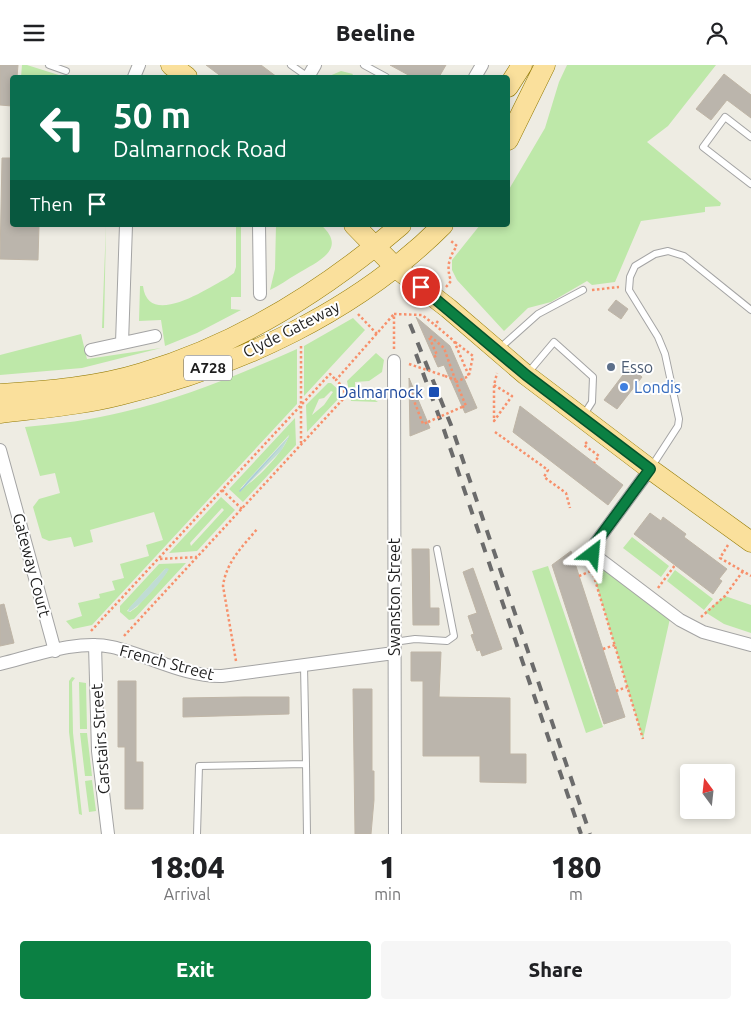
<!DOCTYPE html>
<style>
:root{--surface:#fff;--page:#f6f6f6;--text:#202124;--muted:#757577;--accent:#0b8043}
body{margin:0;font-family:Ubuntu,sans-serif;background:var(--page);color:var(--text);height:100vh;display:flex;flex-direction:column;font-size:19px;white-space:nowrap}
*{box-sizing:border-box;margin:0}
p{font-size:16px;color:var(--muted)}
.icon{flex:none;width:28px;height:28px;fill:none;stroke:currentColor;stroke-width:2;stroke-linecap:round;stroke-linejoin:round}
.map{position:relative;height:769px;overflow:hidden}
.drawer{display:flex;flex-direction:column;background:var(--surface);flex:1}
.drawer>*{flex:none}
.hud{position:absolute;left:10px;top:10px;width:500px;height:152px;border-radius:5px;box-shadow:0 2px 8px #0003;background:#0b6e4f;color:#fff;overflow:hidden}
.needle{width:32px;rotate:345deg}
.tools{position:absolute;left:680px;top:699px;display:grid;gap:10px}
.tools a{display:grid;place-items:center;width:55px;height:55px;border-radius:5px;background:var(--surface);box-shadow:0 2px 8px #0003;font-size:25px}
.pin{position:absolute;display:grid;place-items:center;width:42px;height:42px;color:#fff;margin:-21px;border:2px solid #fff;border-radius:50%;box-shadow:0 1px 5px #0007}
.me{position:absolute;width:55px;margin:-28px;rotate:29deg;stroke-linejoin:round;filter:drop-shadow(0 0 4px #0008)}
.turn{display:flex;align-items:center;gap:18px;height:105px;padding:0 20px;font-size:22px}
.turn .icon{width:65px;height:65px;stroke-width:2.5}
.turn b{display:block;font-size:35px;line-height:42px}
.then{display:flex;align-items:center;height:48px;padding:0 20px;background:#0003;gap:10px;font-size:19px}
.eta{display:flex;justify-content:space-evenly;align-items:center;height:85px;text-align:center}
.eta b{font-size:30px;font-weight:800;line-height:35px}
.button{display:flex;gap:10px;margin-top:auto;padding:10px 20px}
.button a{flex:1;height:58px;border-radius:5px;background:var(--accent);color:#fff;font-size:20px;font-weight:800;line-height:58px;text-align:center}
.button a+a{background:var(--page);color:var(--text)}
header{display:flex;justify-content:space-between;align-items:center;height:65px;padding:0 20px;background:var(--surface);font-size:22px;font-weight:800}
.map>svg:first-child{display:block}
</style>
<header><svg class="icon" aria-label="menu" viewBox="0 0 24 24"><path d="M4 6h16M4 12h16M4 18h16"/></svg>Beeline<svg class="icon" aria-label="person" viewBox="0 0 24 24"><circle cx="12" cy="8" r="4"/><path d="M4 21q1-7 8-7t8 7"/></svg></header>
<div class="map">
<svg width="751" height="769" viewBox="0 0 751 769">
<rect width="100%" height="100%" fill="#eeece3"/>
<path fill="#bee8a9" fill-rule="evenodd" d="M22,0H27L65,12H21Z
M567,0H716L668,61L647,77L721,138L720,141L705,142V147L641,156L615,217L592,220L587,216L551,237L528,243L504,266L457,215L452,205V195L480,160H508V126L545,63L559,17Z
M341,6L353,9L351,12H327Z
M106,160L104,263H102Z
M236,160H241V232H231V244L241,245L197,268L165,281L161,255L139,256L140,221H143C148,264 208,223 227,213L234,208L236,202Z
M276,160H321C349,185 316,197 297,209C288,214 279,221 270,225L275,204Z
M353,253L365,265L304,331V281Z
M81,269L87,294L161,283L82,303L0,310V290Z
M297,284V339L92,560L73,564L66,556L82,551L78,538L100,533L99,529L115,525L112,516L124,513L120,499L149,491L146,480L163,475L154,447L90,465L93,477L74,482L71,472L49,476L42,473L33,442L39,434L60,428L55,408L40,411L25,362C58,359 91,355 123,347C184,333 240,309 297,284Z
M376,288L384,295L382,307L369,316L355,317V330L369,331L378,337L351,336L347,316Z
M328,318H331L340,326L341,331L307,367L306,340ZM331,326L333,327L324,340L312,350L319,334L324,333Z
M295,353L296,380L243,437L229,424ZM289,370C286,385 253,419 240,424Z
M221,432L235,445L197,486L169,488ZM222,443L224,445L191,481L190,478Z
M632,472L669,501L661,512L623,483Z
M186,498L134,554L129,555L120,547V541L159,499ZM165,504L167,507L137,542L130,547L127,546Z
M604,499L671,549L643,674L592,505Z
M548,501L603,662L586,668L532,506Z
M675,505L713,534L704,545L667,516Z
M725,531L751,540V568L724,559L705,547Z
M72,612L75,613L72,617L73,668L82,750L79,749L69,667V616Z
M79,617L86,618L87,664H80Z
M80,668H87L92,711H85Z
M92,715L96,746L89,747L85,716Z"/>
<path fill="#c0dcd4" d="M290,370L281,386L240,427L247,416Z
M166,503L169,504C164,514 138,544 128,547L129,543Z"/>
<path fill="#a4c6db" d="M290,371L240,427L239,426Z"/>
<path fill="#bbb5ac" stroke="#bfb5a6" d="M0,0H18L17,12H12V41L0,40Z
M206,0H261L277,12H222Z
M390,0H446L439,12H412Z
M724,9L751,30V53L727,35L711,55L696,44Z
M2,93H12V160H39L38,195L0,194Z
M616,235L628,244L621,254L608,245Z
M416,252L450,281L477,343L465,348L444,300L438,302Z
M629,302L642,312L617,344L604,335Z
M409,313L430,363L410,371Z
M520,341L623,420L608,440L513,367Z
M650,448L661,456L663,452L686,469L684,472L727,504L719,514L722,516L713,529L634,469Z
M412,484H429L430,543H439V560H413Z
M571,486L625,652L604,659L552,500Z
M473,503L502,584L482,591L480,585L477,586L471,570L474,569L468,551L477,548L463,507Z
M4,539L14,578L0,581V540Z
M411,587H441L439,632L510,633V689H526V718L480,717V691H423V616H411Z
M118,616H136V697H143V744H125V682H118Z
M353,624H372V706H374V735L371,769H355Z
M244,632H289V649L183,652V633Z"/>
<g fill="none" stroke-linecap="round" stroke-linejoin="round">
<defs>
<path id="service" d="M49,0L66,6
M291,0L308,12
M364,0L386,12
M751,72L725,52L703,82L751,119
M500,283L538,249L583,225
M527,309L554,277L593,312L592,337L583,351
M652,401L678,361L679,354L665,289L658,272L629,225L630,212L635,201L655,189L668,186L684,191L751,245
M394,577L415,574L447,576L454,571L437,484
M306,699L307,769
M197,769L199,701L306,699L304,601"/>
<path id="minor" d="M134,12L139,0
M308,12L315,0
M475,12L482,0
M259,160L260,229
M122,278L126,160
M91,285L155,271
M394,296L395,769
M0,385L55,586
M650,404L592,483L593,489L680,555L703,567L751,580
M95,580L98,686L108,769
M0,599C33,591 79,574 112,582C148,590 185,612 222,611L394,588"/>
<path id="primary" d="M171,0L187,12
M508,22L522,0
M508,75L545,0
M354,160L396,203L448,243L526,310L650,404L751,477
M0,329C47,326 97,322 142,308C237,280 326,224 401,160
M0,348C40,343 81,340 120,330C238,302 357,246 443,160"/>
</defs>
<use href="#service" stroke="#a4a4a4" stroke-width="8"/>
<use href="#minor" stroke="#a4a4a4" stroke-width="14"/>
<use href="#primary" stroke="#937a03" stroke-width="21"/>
<path stroke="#f7906b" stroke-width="2.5" stroke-dasharray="2.5 2.5" stroke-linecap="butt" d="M446,222L451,216C446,202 449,192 457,181L451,176
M592,225L619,222
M358,249L377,269
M438,256L435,260L454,276L469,311L456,317L466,341L462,342
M455,277L473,291L469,310
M301,281V378
M394,284V249L422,250L435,260
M434,292L437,290L429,272L430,271L444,283L456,317
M445,311L455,315
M494,320L512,331L494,356V320L497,308
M418,321L411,328L423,359L428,357
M495,367L548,405L544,412L566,428L570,443
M587,377L584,380L599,391L594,398
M222,425L242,444
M728,480L720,493L751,511
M160,494L197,492
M592,505L643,674
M579,511L591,506
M658,523L675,500
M701,552L725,531L743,506
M91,566L330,309L336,315
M124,571L345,332L344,323L336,315L394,249
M603,584L615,580
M236,596L223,521C226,497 243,481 258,463
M616,626L627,622"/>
<use href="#service" stroke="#fff" stroke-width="6"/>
<use href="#minor" stroke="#fff" stroke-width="12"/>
<use href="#primary" stroke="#fae09c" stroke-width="20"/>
<path stroke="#6b6b6b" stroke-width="4" stroke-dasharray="10 10" stroke-linecap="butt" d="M410,259L451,360L590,769
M416,289L444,365L581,769"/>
<path stroke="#f7906b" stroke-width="2.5" stroke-dasharray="2.5 2.5" stroke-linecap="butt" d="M409,299L445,311
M428,357L462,342"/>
</g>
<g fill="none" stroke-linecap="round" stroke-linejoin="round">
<defs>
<path id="route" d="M421,222L526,310L650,404L592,483L593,489"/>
</defs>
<use href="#route" stroke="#07532c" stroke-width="12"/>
<use href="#route" stroke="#0b8043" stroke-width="9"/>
</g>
<circle fill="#5c6f8a" stroke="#fff" stroke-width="2" cx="611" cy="302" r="5"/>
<circle fill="#3f7fe0" stroke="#fff" stroke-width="2" cx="624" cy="322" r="5"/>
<rect fill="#1a4fb4" stroke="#fff" stroke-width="2" x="428" y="321" width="12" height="12" rx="2.5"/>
<g text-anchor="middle" stroke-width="4" stroke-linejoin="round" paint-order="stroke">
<rect fill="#fff" stroke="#616161" stroke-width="1" x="184" y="290.5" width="48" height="25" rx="4"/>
<g font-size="15" font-weight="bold" fill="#1d1d1d">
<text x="208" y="308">A728</text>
</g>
<g font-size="16" fill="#1d1d1d" stroke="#fff">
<text transform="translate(291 264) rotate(-27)" y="6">Clyde Gateway</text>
<text transform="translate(32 500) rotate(75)" y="6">Gateway Court</text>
<text transform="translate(394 532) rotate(-90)" y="6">Swanston Street</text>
<text transform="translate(167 597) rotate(15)" y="6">French Street</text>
<text transform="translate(100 674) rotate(-94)" y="6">Carstairs Street</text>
</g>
<g font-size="16" fill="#4e5e75" stroke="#fff" text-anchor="start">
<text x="621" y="308">Esso</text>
</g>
<g font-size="16" fill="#366cbe" stroke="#fff" text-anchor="start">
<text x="634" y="328">Londis</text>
</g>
<g font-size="16" fill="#164399" stroke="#fff" text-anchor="end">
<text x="423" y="333">Dalmarnock</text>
</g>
</g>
</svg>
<div class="tools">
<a><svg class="needle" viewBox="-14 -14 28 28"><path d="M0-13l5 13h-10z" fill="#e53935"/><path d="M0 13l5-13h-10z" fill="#757577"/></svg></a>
</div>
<div class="pin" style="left:421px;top:222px;background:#d93025"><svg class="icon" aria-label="arrive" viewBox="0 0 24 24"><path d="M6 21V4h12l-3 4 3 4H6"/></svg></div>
<svg class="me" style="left:593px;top:489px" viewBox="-20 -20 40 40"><path d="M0-17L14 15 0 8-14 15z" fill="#0b8043" stroke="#fff" stroke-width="4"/></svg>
<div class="hud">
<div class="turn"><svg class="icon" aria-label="left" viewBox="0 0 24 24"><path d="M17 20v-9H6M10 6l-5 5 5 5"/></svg><div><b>50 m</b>Dalmarnock Road</div></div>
<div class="then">Then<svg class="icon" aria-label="arrive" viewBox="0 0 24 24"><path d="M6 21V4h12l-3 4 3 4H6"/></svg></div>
</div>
</div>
<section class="drawer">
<div class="eta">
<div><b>18:04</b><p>Arrival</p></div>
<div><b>1</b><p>min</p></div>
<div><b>180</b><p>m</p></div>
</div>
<div class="button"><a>Exit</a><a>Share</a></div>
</section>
